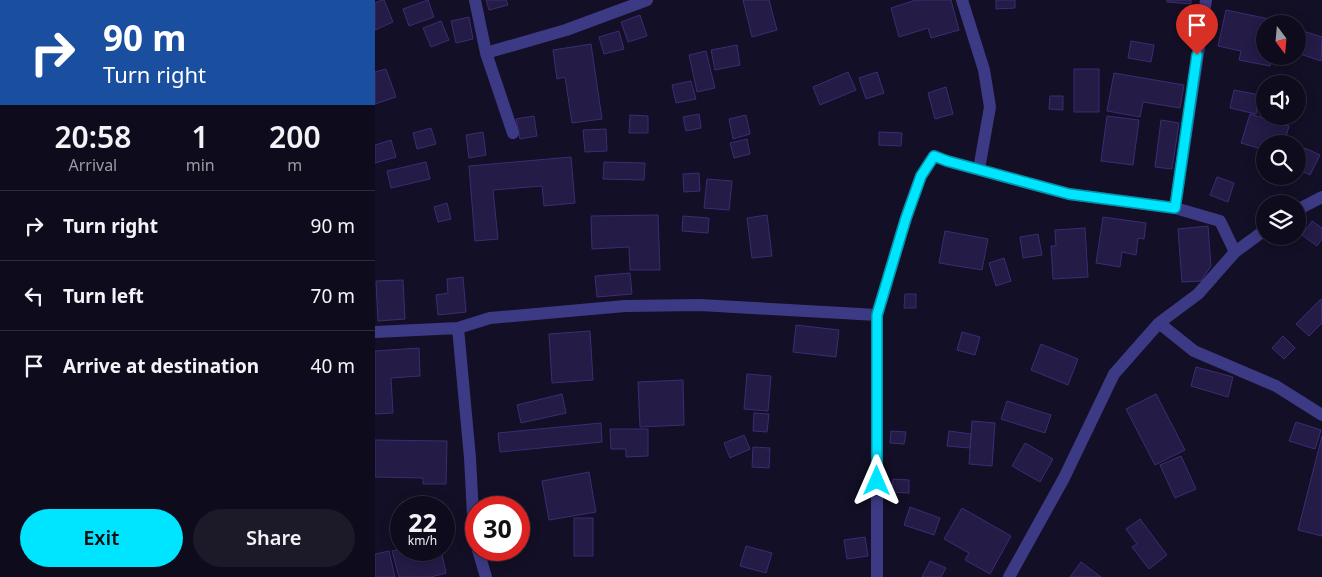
<!DOCTYPE html>
<style>
:root{--surface:#0e0b1c;--page:#1c1929;--text:#f1f3f6;--muted:#9b9ba3;--line:#2e2b3b;--accent:#00e5ff}
body{margin:0;font-family:"Noto Sans",sans-serif;background:var(--page);color:var(--text);height:100vh;display:flex;flex-direction:column;font-size:19px;white-space:nowrap}
*{box-sizing:border-box;margin:0}
p{font-size:16px;color:var(--muted)}
.icon{flex:none;width:28px;height:28px;fill:none;stroke:currentColor;stroke-width:2;stroke-linecap:round;stroke-linejoin:round}
.map{position:relative;flex:1;overflow:hidden}
.panel{display:flex;flex-direction:column;background:var(--surface);width:375px}
.panel>*{flex:none}
.banner{background:#1a4fa0;color:#fff;overflow:hidden}
.needle{width:32px;rotate:164deg}
.controls{position:absolute;left:881px;top:15px;display:grid;gap:10px}
.controls a{display:grid;place-items:center;width:50px;height:50px;border-radius:50%;background:var(--surface);box-shadow:0 2px 12px #0003,0 0 0 1px var(--line);font-size:25px}
.speed{position:absolute;left:15px;top:496px;display:flex;gap:10px;font-size:25px;font-weight:700;text-align:center}
.speed>*{display:grid;place-content:center;width:65px;height:65px;border-radius:50%;background:var(--surface);box-shadow:0 2px 12px #0003,0 0 0 1px var(--line);line-height:1}
.speed small{font-size:12px;font-weight:400}
.speed .limit{border:8px solid #d22;background:#fff;color:#111}
.pin{position:absolute;display:grid;place-items:center;width:42px;height:42px;color:#fff;margin:-51px -21px;border-radius:50% 50% 50% 0;rotate:-45deg;box-shadow:0 0 5px #0007}
.pin .icon{rotate:45deg}
.me{position:absolute;width:55px;margin:-28px;rotate:0deg;stroke-linejoin:round;filter:drop-shadow(0 0 4px #0008)}
.turn{display:flex;align-items:center;gap:18px;height:105px;padding:0 20px;font-size:22px}
.turn .icon{width:65px;height:65px;stroke-width:2.5}
.turn b{display:block;font-size:35px;line-height:42px}
.eta{display:flex;justify-content:space-evenly;align-items:center;height:85px;text-align:center}
.eta b{font-size:30px;font-weight:600;line-height:35px}
.action{display:flex;gap:10px;margin-top:auto;padding:10px 20px}
.action a{flex:1;height:58px;border-radius:30px;background:var(--accent);color:#111;font-size:20px;font-weight:600;line-height:58px;text-align:center}
.action a+a{background:var(--page);color:var(--text)}
ul{padding:0;list-style:none}
li{display:flex;align-items:center;gap:15px;height:70px;padding:0 20px;border-top:1px solid var(--line)}
li div{flex:1}
li b{display:block;font-size:19px}
li em{font-style:normal}
main{display:flex;flex:1;min-height:0}
.map>svg:first-child{display:block}
</style>
<main>
<section class="panel">
<div class="banner">
<div class="turn"><svg class="icon" aria-label="right" viewBox="0 0 24 24"><path d="M7 20v-9h11M14 6l5 5-5 5"/></svg><div><b>90 m</b>Turn right</div></div>
</div>
<div class="eta">
<div><b>20:58</b><p>Arrival</p></div>
<div><b>1</b><p>min</p></div>
<div><b>200</b><p>m</p></div>
</div>
<ul>
<li><svg class="icon" aria-label="right" viewBox="0 0 24 24"><path d="M7 20v-9h11M14 6l5 5-5 5"/></svg><div><b>Turn right</b></div><em>90 m</em></li>
<li><svg class="icon" aria-label="left" viewBox="0 0 24 24"><path d="M17 20v-9H6M10 6l-5 5 5 5"/></svg><div><b>Turn left</b></div><em>70 m</em></li>
<li><svg class="icon" aria-label="arrive" viewBox="0 0 24 24"><path d="M6 21V4h12l-3 4 3 4H6"/></svg><div><b>Arrive at destination</b></div><em>40 m</em></li>
</ul>
<div class="action"><a>Exit</a><a>Share</a></div>
</section>
<div class="map">
<svg width="947" height="577" viewBox="0 0 947 577">
<rect width="100%" height="100%" fill="#130f26"/>
<path fill="#241b47" stroke="#3b2d73" d="M7,0H9L18,22L0,30V3Z
M53,0L59,17L34,26L28,9Z
M111,0H131L133,5L114,10Z
M368,0H394L402,30L377,37Z
M541,0H576L584,30L556,38L553,28L524,37L516,8Z
M621,0H640V8L621,9Z
M792,0H816V4L792,2Z
M851,10L904,21V24H890V56H897L895,66L864,60L866,51L843,46Z
M265,15L272,36L253,42L246,22Z
M94,17L98,39L81,43L76,21Z
M66,21L74,40L56,47L48,28Z
M922,29L947,37L946,61L922,53Z
M244,31L249,49L229,54L224,37Z
M756,41L779,45L776,62L753,58Z
M216,44L227,119L197,123L190,77L182,79L178,50Z
M362,45L365,65L340,70L336,50Z
M331,51L340,88L322,92L314,55Z
M11,69L21,97L0,104V72Z
M699,69H724V112H699Z
M473,72L481,90L445,105L438,87Z
M502,72L509,93L491,99L484,78Z
M739,73L809,85L805,108L768,102L765,117L732,111Z
M316,81L321,99L301,103L297,85Z
M571,87L578,114L560,119L553,93Z
M859,90L885,95L881,114L855,108Z
M675,96H688V110L674,109Z
M324,114L326,128L311,131L308,117Z
M875,114L914,126L909,144H890V150L866,143Z
M255,115L273,116V133H254Z
M371,115L375,134L358,139L354,119Z
M159,116L162,136L145,139L141,119Z
M732,116L764,120L758,165L726,161Z
M786,120L804,123L797,169L780,167Z
M56,128L61,144L42,149L38,133Z
M231,129L232,151L210,152L208,130Z
M108,132L111,155L94,158L91,135Z
M504,132L527,133L526,146L504,145Z
M372,139L375,154L359,158L355,143Z
M16,140L21,157L0,163V145Z
M930,148L945,155L935,175L922,169V163Z
M196,157L200,203L169,206L167,186L118,190L123,239L100,241L94,166Z
M51,162L55,179L16,188L12,171Z
M229,162L270,163L269,180L228,179Z
M324,173L325,191L309,192L308,174Z
M842,177L859,183L853,202L835,195Z
M332,179L357,181L354,210L329,208Z
M72,203L76,219L63,222L59,207Z
M283,215L285,270H255L254,247L217,249L216,216Z
M392,215L397,256L377,258L372,218Z
M308,216L334,218L333,233L307,231Z
M728,217L771,223L769,239L763,238L761,255L747,252L745,267L721,263Z
M937,221L947,228V239L942,246L927,235Z
M833,226L836,266L826,281L807,282L803,229Z
M710,228L713,277L678,279L676,246H681L680,230Z
M570,231L613,239L607,270L564,263Z
M663,234L667,255L648,258L645,237Z
M629,258L636,281L621,286L614,263Z
M255,273L257,294L222,297L220,276Z
M88,277L91,312L63,315L61,295L73,293L72,279Z
M28,280L30,319L3,321L1,281Z
M530,294H541V308H529Z
M946,299L947,323L934,336L921,324Z
M421,325L464,330L461,357L418,352Z
M215,331L218,380L177,383L174,334Z
M587,332L605,337L600,355L582,350Z
M908,336L920,348L909,359L897,348Z
M666,344L703,359L693,385L656,370Z
M44,348L45,376L16,378L18,413L0,414V351Z
M821,367L858,377L853,397L816,386Z
M372,374L396,376L393,411L369,409Z
M308,380L309,425L265,427L263,382Z
M187,394L191,413L146,423L142,405Z
M781,394L810,450L780,465L751,409Z
M632,401L676,415L670,433L626,419Z
M379,413L394,414L392,432L378,431Z
M597,421L620,423L617,466L594,464Z
M921,422L946,430L940,449L914,441Z
M226,423L227,442L125,452L123,433Z
M235,429H273V456L251,457V449H236Z
M516,431L531,432L529,444L515,443Z
M574,431L596,434L595,448L572,446Z
M369,435L375,449L355,458L349,443Z
M947,436V536L923,530Z
M0,440L72,441L71,484H48V478L0,477Z
M650,443L678,459L665,482L637,466Z
M378,447L395,448L394,468L377,467Z
M806,456L821,489L800,498L785,465Z
M214,472L221,512L174,520L167,481Z
M518,479L534,480V493L517,492Z
M535,507L565,518L559,535L529,525Z
M587,508L636,536L615,574L590,560L594,553L569,539Z
M199,518H218V556H199Z
M765,519L792,555L774,569L757,547L762,544L751,529Z
M490,537L493,556L472,559L469,540Z
M371,546L397,553L391,573L365,566Z
M26,549L66,550L71,573L56,577H24L17,551Z
M14,551L20,577H0V554Z
M555,561L571,568L566,577H547Z
M706,562L726,577H695Z"/>
<g fill="none" stroke-linecap="round" stroke-linejoin="round">
<path stroke="#3d3a85" stroke-width="12" d="M100,0L111,53L138,133
M587,0L609,70L615,107L604,169
M111,53L191,30L272,0
M800,208L831,0
M922,210L947,197
M784,323L819,351L901,386L947,415
M83,328L95,458L99,534L101,542
M0,332L83,328L115,318L250,306L325,305L502,315
M103,550L111,577
M502,577V315L531,218L546,176L559,156L572,161L694,194L800,208L845,221L860,252
M634,577L689,478L739,374L784,323L823,294L860,252L890,230"/>
</g>
<g fill="none" stroke-linecap="round" stroke-linejoin="round">
<defs>
<path id="route" d="M502,481V315L531,218L546,176L559,156L572,161L694,194L800,208L822,55"/>
</defs>
<use href="#route" stroke="#0095a6" stroke-width="12"/>
<use href="#route" stroke="#00e5ff" stroke-width="9"/>
</g>
</svg>
<div class="controls">
<a><svg class="needle" viewBox="-14 -14 28 28"><path d="M0-13l5 13h-10z" fill="#e53935"/><path d="M0 13l5-13h-10z" fill="#9b9ba3"/></svg></a>
<a><svg class="icon" aria-label="sound" viewBox="0 0 24 24"><path d="M4 9h4l5-4v14l-5-4H4zM17 9q2 3 0 6"/></svg></a>
<a><svg class="icon" aria-label="search" viewBox="0 0 24 24"><circle cx="10" cy="10" r="6"/><path d="M15 15l6 6"/></svg></a>
<a><svg class="icon" aria-label="layers" viewBox="0 0 24 24"><path d="M12 4l9 5-9 5-9-5zM3 14l9 5 9-5"/></svg></a>
</div>
<div class="speed"><div>22<small>km/h</small></div><div class="limit">30</div></div>
<div class="pin" style="left:822px;top:55px;background:#d93025"><svg class="icon" aria-label="arrive" viewBox="0 0 24 24"><path d="M6 21V4h12l-3 4 3 4H6"/></svg></div>
<svg class="me" style="left:502px;top:481px" viewBox="-20 -20 40 40"><path d="M0-17L14 15 0 8-14 15z" fill="#00e5ff" stroke="#fff" stroke-width="4"/></svg>
</div>
</main>
